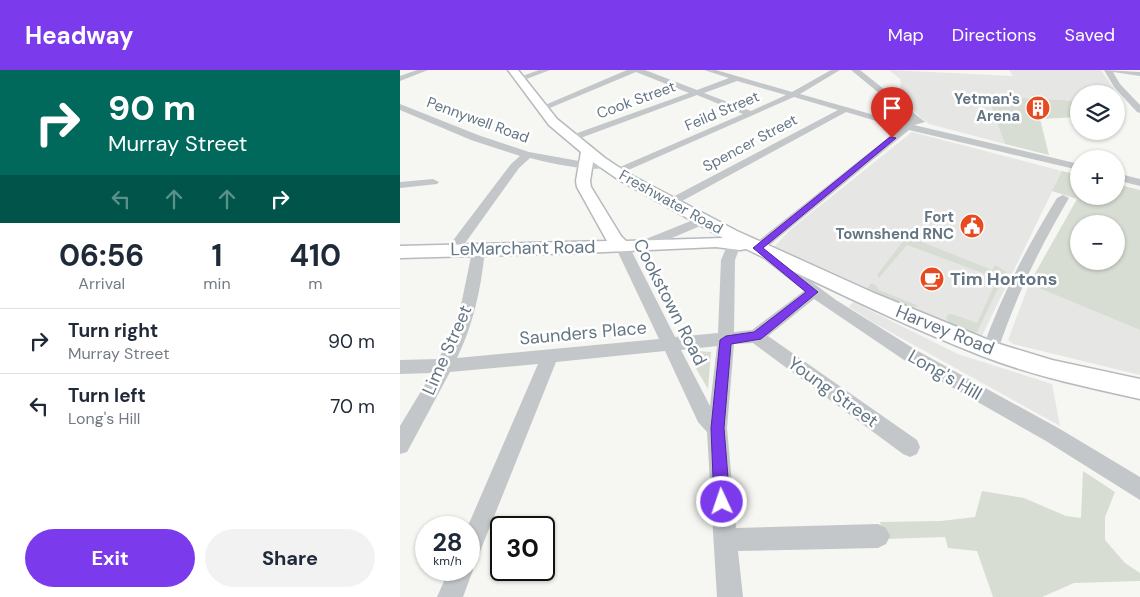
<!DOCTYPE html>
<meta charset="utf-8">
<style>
:root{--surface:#fff;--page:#f2f2f3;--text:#1f2937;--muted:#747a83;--line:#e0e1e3;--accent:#7c3aed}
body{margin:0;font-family:"DM Sans",sans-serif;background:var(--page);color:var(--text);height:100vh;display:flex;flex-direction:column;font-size:19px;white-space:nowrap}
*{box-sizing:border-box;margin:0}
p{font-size:16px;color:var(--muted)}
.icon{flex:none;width:28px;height:28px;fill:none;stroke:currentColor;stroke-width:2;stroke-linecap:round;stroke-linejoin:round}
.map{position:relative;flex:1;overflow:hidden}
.panel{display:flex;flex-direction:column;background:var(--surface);width:400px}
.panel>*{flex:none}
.hud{background:#00695c;color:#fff;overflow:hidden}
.controls{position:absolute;left:670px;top:15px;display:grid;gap:10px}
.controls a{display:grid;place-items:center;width:55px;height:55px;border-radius:50%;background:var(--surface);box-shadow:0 1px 4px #0004;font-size:25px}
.speed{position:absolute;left:15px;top:446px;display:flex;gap:10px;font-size:25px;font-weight:700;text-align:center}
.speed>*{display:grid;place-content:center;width:65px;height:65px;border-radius:50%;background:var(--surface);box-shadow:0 1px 4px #0004;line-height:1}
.speed small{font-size:12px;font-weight:400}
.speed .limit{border:2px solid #111;border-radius:8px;background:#fff;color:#111}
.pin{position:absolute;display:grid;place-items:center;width:42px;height:42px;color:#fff;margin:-51px -21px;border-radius:50% 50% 50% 0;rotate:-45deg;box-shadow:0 0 5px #0007}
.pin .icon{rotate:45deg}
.me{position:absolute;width:55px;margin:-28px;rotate:357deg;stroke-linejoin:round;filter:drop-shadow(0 0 4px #0008)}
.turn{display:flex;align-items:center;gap:18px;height:105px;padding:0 25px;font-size:22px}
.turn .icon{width:65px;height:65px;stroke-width:2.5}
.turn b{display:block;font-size:35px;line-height:42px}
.lanes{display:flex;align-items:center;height:48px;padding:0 25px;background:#0003;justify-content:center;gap:25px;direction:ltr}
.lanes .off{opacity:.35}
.eta{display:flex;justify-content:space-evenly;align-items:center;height:85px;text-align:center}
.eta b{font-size:30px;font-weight:700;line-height:35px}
.button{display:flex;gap:10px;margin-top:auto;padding:10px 25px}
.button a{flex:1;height:58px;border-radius:30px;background:var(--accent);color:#fff;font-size:20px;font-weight:700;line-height:58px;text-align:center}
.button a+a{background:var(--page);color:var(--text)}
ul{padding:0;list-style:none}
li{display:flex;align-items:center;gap:15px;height:65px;padding:0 25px;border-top:1px solid var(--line)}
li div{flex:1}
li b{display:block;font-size:19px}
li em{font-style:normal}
header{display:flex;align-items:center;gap:30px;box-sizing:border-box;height:70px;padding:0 25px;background:var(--accent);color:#fff}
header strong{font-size:24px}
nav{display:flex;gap:28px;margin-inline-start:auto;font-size:18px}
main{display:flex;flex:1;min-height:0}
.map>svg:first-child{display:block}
</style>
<header>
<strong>Headway</strong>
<nav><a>Map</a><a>Directions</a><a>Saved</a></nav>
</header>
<main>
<section class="panel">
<div class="hud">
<div class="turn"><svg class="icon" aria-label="right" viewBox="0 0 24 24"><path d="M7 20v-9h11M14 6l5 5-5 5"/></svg><div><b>90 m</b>Murray Street</div></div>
<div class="lanes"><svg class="icon off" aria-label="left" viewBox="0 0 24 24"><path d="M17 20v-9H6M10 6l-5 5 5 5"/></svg><svg class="icon off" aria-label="ahead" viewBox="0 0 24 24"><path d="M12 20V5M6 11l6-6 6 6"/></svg><svg class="icon off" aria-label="ahead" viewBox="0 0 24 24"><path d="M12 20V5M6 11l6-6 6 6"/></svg><svg class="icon" aria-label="right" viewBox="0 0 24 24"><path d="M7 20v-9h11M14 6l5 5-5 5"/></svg></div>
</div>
<div class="eta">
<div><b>06:56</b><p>Arrival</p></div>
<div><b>1</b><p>min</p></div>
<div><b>410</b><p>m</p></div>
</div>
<ul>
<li><svg class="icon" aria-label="right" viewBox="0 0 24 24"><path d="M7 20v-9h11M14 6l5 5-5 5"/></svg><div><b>Turn right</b><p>Murray Street</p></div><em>90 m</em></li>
<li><svg class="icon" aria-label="left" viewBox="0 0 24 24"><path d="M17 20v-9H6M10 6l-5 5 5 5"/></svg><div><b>Turn left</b><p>Long's Hill</p></div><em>70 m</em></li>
</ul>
<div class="button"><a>Exit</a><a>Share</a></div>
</section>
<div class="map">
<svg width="740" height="527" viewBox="0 0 740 527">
<rect width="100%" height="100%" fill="#f6f6f2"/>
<path fill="#e6e7e5" d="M489,0L613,6L609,0H701L724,33L716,32V24H679V31L591,26L588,28L605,74L529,54L522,49L500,26L489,18L501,19L500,9Z
M512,62L662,101L580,270L375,180V176L391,159Z
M629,214L740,260V305L613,274L608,270Z
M453,232L558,284L652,314L660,356L474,253L449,237Z"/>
<path fill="#d7ddd3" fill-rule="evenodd" d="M591,26L679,31V47L640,49L649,85L605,74L588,28Z
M662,101L679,105V126H716V114L740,120V260L629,214L677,129L652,121ZM679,154H716V191H679Z
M507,166L592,200L595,195L606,202L577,262C567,262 550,257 546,248L549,244L555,245L577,253L595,214L588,205L507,175L479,208L477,205Z
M471,213L477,216L479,220L519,236L510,238L467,219Z
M298,281L311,282L308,319L291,290V286Z
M683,401L715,422L705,447V470L725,493L740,503V511L674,513L642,527H593L577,481L548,478L545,467L484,469L480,452L541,451L575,447L582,421L624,428L666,446L681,448Z"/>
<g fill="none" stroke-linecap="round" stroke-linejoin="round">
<defs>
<path id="major" d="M108,0H118L157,49L205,88L229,104L337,161L474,223L596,273L652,290L740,309V329C687,317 633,306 582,286C502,255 424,216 346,179L340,180L316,177L182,183L0,188V176L207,171L177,117L176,111L181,82L149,55ZM193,92L219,110L323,168L226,171L221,166L191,117L190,111Z"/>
</defs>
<use href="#major" stroke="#b6babe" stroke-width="3"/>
<path fill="#c3c7ca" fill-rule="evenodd" d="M17,0H28L0,11V6Z
M139,0H150L121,11L114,9Z
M227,0H245L297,20L329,8L304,0H316L392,22L431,0H440L400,24L499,52L506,53L508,51V47L451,0H460L525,52L514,55L679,94V100L509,60L366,178L436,230L516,280L660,359L740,407V430L646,371L504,290L414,229L368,266L517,370L520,377L517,384L510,387L503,384L353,273L334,274L327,358L336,458L478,454L486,458L490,466L486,474L478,478L338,481L343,527H317L307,362L298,352L265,281L156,292L77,489L70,492L73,500L63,527H37L49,500H69V458H67L138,294L50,302L7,382L0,384V356L32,303L0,304V290L39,289L60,240L73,177L78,176L85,180C81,218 74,253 57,288L259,269L215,176L222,172L229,176L275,267L318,263L321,190L329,171H339L341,174L335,190L334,262L352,260L404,221L353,181L351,178L353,175L500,58L446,42L271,137L265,133L267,130L438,40L394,27L217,105L213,104L212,102L213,100L343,44L297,25L175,70H169V66L289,23L236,2L145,40L138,38ZM337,11L386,25L351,41L304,23ZM317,276L310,336L281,280Z
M704,0L740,2V6L713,2L720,14L740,35V43L737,42L714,17Z
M0,34L78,65L129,82L179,91L206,92L211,95C200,105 145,92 130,88L119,98L58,183H48L46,180L48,177L111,94L120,86L71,70L0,40Z
M716,103L740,109V116L716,110Z
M33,109L39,112L37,114L0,118V112Z
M663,125L669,128C640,177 616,226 598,280L596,285L590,287L584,285L582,280C601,226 627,177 657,128Z
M303,146L309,150L307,153L251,177H241L239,174L241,171Z"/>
<use href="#major" fill="#fff" fill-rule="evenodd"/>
</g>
<path fill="#7c3aed" stroke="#51269a" d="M490,67L496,68L363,178L418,222L361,269L331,274L324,358L330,432L327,437L322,439L317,437L314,432L311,358L320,270L326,266L354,262L406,222L353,178Z"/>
<defs>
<symbol id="building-disc" viewBox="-11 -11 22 22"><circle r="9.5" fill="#e74a20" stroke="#fff"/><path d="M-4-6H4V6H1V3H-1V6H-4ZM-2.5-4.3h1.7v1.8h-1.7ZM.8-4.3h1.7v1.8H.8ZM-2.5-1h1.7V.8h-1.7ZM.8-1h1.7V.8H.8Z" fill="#fff"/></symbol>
<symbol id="civic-disc" viewBox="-11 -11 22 22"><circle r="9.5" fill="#e74a20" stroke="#fff"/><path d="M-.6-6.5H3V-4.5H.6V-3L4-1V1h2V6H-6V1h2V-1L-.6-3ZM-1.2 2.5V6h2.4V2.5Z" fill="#fff"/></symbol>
<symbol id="cafe-disc" viewBox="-11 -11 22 22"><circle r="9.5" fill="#e74a20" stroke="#fff"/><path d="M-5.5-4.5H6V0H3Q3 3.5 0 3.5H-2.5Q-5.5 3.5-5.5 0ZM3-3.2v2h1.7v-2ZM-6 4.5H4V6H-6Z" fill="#fff"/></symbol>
</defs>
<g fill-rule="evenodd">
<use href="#building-disc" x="624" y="24" width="28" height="28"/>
<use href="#civic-disc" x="558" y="142" width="28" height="28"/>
<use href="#cafe-disc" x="518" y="195" width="28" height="28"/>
</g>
<g text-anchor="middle" stroke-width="5" stroke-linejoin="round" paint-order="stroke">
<g font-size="15" font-weight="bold" fill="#647684" stroke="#fff" text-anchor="end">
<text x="620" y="34">Yetman's<tspan x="620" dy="17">Arena</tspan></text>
<text x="554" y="152">Fort<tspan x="554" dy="17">Townshend RNC</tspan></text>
</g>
<g font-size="15" fill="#647684" stroke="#fff">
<text transform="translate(236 30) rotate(-20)" y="5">Cook Street</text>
<text transform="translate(322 41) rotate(-23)" y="5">Feild Street</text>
<text transform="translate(78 50) rotate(20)" y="5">Pennywell Road</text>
<text transform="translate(350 73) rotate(-28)" y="5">Spencer Street</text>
<text transform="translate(271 132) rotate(29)" y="5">Freshwater Road</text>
</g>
<g font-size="18" fill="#647684" stroke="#fff">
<text transform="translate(123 178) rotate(-1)" y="6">LeMarchant Road</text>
<text transform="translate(270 232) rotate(63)" y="6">Cookstown Road</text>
<text transform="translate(545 260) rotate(22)" y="6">Harvey Road</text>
<text transform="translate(183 263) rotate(-5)" y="6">Saunders Place</text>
<text transform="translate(47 280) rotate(-66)" y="6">Lime Street</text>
<text transform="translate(545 305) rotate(30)" y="6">Long's Hill</text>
<text transform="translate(433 322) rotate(36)" y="6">Young Street</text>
</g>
<g font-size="18" font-weight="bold" fill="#647684" stroke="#fff" text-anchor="start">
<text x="550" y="215">Tim Hortons</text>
</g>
</g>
</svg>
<div class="controls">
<a><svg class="icon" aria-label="layers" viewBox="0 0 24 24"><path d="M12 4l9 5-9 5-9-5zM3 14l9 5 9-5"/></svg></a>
<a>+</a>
<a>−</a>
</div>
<div class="speed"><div>28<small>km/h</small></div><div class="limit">30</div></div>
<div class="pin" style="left:492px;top:68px;background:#d93025"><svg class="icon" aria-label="arrive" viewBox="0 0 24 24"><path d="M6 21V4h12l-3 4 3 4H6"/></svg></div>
<svg class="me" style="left:322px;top:432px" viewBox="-20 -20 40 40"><circle r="17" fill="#7c3aed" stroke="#fff" stroke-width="3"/><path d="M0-11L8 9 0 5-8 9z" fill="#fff"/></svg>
</div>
</main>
